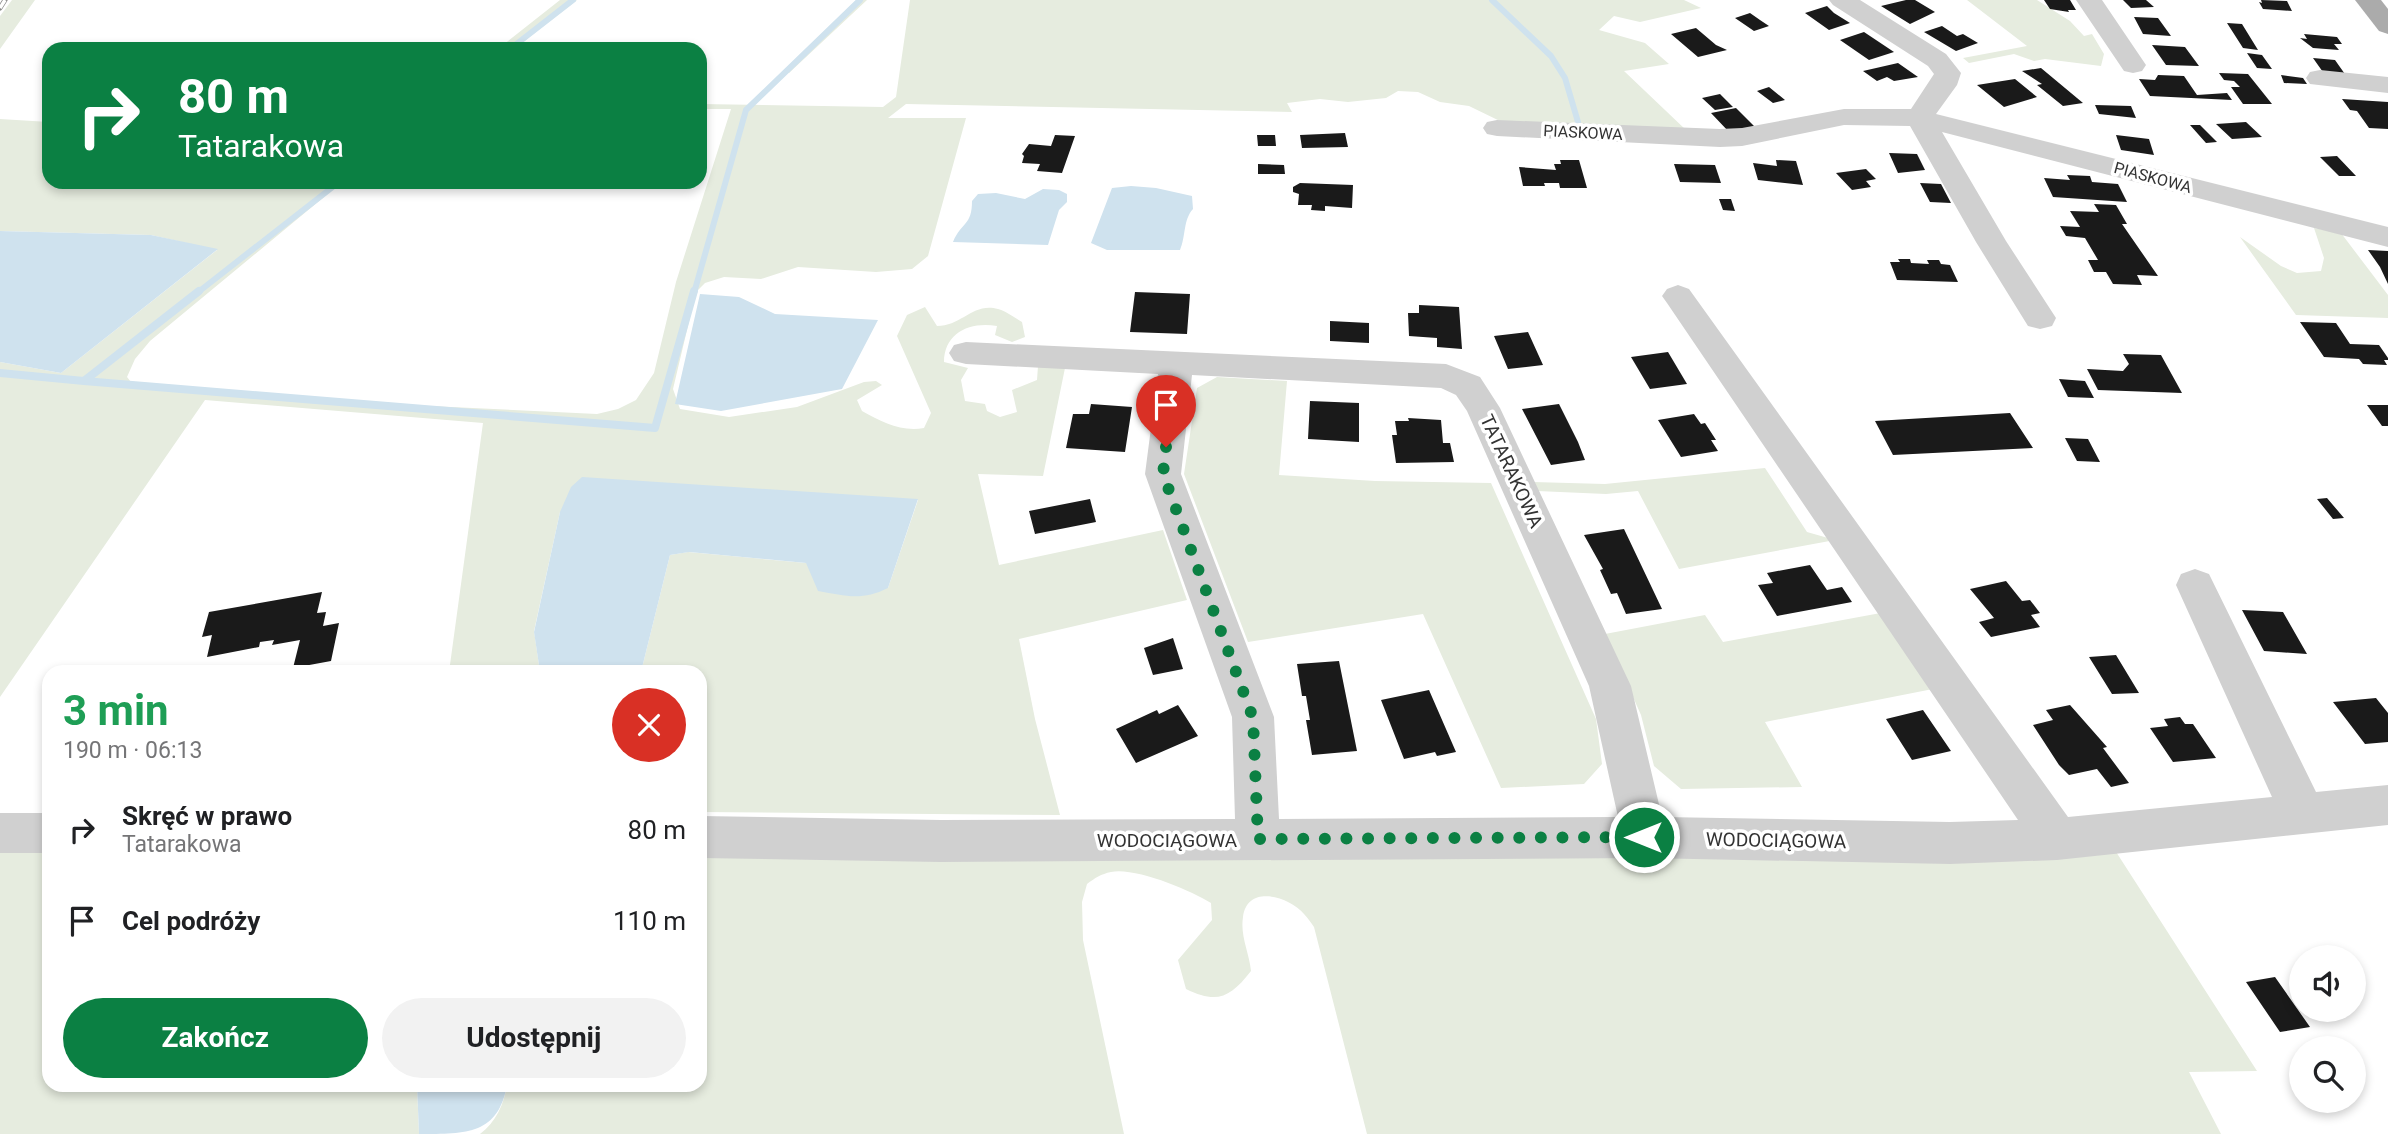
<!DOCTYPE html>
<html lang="pl">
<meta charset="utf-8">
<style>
:root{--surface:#fff;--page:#f2f2f2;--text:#202124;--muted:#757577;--accent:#0b8043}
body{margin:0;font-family:Roboto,sans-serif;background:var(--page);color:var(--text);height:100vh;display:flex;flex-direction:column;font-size:26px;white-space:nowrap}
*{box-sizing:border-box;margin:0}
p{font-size:23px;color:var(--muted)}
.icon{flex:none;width:38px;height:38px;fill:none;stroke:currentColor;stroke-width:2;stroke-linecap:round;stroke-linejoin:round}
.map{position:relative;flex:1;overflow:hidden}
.drawer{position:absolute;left:42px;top:665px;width:665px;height:427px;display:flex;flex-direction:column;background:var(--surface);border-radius:21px;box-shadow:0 4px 10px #0003}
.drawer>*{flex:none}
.guide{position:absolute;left:42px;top:42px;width:665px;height:147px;border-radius:21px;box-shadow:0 4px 10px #0003;background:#0b8043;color:#fff;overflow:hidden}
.controls{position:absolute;left:2289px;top:945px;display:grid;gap:14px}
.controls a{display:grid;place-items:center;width:77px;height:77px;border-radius:50%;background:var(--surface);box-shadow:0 4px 10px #0003;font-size:35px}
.pin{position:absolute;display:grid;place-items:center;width:60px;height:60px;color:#fff;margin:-72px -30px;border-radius:50% 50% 50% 0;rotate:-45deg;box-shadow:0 0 7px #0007}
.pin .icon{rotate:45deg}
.me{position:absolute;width:77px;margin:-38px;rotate:270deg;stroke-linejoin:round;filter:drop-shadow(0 0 5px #0008)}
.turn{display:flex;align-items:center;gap:24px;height:147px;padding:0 21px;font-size:32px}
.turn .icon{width:91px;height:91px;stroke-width:2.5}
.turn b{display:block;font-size:49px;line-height:60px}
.round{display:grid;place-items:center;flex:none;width:74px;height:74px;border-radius:37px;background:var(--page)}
.summary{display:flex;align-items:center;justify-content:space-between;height:119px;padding:0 21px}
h1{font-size:42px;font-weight:700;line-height:52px;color:#1e9e55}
.button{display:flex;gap:14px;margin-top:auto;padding:14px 21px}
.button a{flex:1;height:80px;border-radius:42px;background:var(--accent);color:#fff;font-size:28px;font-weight:700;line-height:80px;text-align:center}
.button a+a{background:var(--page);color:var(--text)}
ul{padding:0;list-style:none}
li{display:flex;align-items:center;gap:21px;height:91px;padding:0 21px}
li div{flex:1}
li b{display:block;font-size:26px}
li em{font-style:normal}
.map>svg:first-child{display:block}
</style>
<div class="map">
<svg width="2388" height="1134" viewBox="0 0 2388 1134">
<rect width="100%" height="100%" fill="#fff"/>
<path fill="#e6ecdf" d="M12,0H35L0,49V16Z
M560,0H577L514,49H498Z
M857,0H867L789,73L783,71Z
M910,0H1684L1701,8L1640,22L1614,16L1599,30L1645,43L1669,64L1624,71L1686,130L1504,123L1469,106L1440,102L1418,92L1398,91L1386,98L1348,102L1320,99L1287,103L1292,112L906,104L888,118H966L928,256L912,269L876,272L798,267L761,279L724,277L705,283L696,292L673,389L680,409L729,417L797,407L864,382L876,381L882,385L857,400L862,411C882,422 901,432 924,428L931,413L897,336L907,315L925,307L937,326C962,326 973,302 998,309C1006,311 1015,318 1022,322L1025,337L1012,342L995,335L997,326C970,321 944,333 944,362L968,368L961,380L965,401L985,404L987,411L1000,417L1017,412L1012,390L1037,380L1038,366L1065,368L1043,476L978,474L999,565L1163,530L1187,600L1019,639L1035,719L1060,815L700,812V672H641L670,555L688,552L806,563L888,588L918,500L560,512L534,631L540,672H449L483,423L205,400L0,697V362L61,373L217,250L151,235L0,231V119L49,122V182H342L150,341L135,359L127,377L131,382L323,401L597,414L618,409L636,400L654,373L676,282L731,109H700V104L883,107L896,97Z
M1967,0H2037L2070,21L2084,36L2092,34L2104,54L2101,66L2045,59L2034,61L2014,54L1969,63L1963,58L2027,46Z
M2314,228L2341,233L2388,295V318L2296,315L2240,237L2281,266L2297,273L2321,271L2324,258Z
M1217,377L1287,381L1279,475L1375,481L1491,483L1596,719L1602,764L1584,784L1501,788L1423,614L1248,642L1184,474L1197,388Z
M1765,468L1807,532L1835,540L1679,569L1638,491L1606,494L1537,491L1533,482L1605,484Z
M1886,612L1938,688L1765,722L1802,787L1681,789L1654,766L1641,715L1605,634L1705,615L1723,642Z
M2111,844L2257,1071L2189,1072L2221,1134H1367L1314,927C1311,923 1308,918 1304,914C1289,896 1247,884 1243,917C1240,936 1249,952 1251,971C1230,998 1217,1004 1186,989L1178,960L1212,920L1211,903C1190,890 1135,867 1111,872C1101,874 1095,878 1087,884L1082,902L1083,940L1124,1134H480C496,1122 504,1104 507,1085H700V855Z
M0,851H49V1085H417L419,1134H0Z"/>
<path fill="#cfe2ee" d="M1131,186L1156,188L1192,196L1193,209C1183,220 1186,236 1180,250H1107L1091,243L1112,188Z
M1043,189L1059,190L1067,194V202L1059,210L1048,245L953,242C962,221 972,226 972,201L978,194L996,193L1025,199Z
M0,231L151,235L218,249L61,373L0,362Z
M700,294L739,297L775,314L878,320L842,389L721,411L675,404Z
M582,477L918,499L888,588C862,601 846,596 818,591L806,563L689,552L670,555L641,672H540L534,632L560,512L571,487Z
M417,1085H507C498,1134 468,1134 419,1134Z"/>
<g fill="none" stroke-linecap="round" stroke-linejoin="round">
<path stroke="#cfe2ee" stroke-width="6" d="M1492,0L1551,56L1565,78L1578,122
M510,49L573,0
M197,293L339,182
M694,293L746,110L860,0"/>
<path stroke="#cfe2ee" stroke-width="8" d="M0,373L84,381L199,291
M84,381L655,428L694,291"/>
</g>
<path fill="#1a1a1a" d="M1906,0H1915L1935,12L1910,24L1881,6Z
M2044,0H2070L2076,10H2068L2069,12L2050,9Z
M2123,0H2146L2154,7L2131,8Z
M2261,0L2287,1L2292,11L2263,9L2259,2L2262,3Z
M1827,6L1834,13L1850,23L1829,30L1805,13Z
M1750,13L1760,20L1769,26L1754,31L1735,18Z
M2134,17L2158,18L2171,36L2143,34Z
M2227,23L2242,24L2258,50L2243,48Z
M1942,26L1957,36L1963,34L1978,43L1956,51L1924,32Z
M1696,28L1716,45L1727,50L1698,57L1671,34Z
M1864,32L1894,52L1869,60L1840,40Z
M2304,34L2337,37L2342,44H2334L2339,50L2313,48L2300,38L2307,39Z
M2152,45L2185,47L2199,66L2166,65Z
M2247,53L2262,55L2272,69L2257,68Z
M2313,58L2335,60L2347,77L2325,75Z
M1898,63L1918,77L1894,81L1887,77L1877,81L1863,71Z
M2041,68L2083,103L2063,106L2037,85L2042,84L2022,71Z
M2219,73L2248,74L2272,104H2243L2231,87H2240L2234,81L2224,80Z
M2158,75L2184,76L2197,95L2227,93L2232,100L2150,96L2139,79L2155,80Z
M2281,75L2303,78L2307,84L2284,83Z
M2015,79L2037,97L2004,107L1977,85Z
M1769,87L1785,100L1773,103L1757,91Z
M1720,94L1733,107L1715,110L1702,98Z
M2342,99L2388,102V129L2369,128L2357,111L2350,110Z
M2095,105L2131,106L2136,118L2099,114Z
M1736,108L1755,127L1729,132L1711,113Z
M2246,122L2262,137L2232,139L2216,124Z
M2190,125H2200L2217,142L2206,143Z
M1345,133L1348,147L1302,148L1300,135Z
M1055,135L1075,136L1062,173L1037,171L1040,164L1022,163L1024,156L1022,154L1029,144L1051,146Z
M1257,135H1275L1276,146H1258Z
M2116,135L2149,139L2154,155L2121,150Z
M1889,153L1917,154L1925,170L1898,173Z
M2337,156L2356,176H2339L2320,157Z
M1560,160H1579L1587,188H1560L1559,183H1544L1545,186H1523L1519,167L1556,170L1554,164H1561Z
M1776,160L1796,161L1803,185L1758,180L1753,163L1777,166Z
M1258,164L1284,165L1285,174H1258Z
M1674,164L1715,165L1721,183L1680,182Z
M1866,169L1876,179L1866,181L1871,187L1852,190L1836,173Z
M2067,175L2090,176L2092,182L2118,184L2127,202L2053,197L2044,178L2070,180Z
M1300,183L1353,185L1352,208L1325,206V211L1311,210L1312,205H1298L1299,194L1293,192V187Z
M1920,183L1941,184L1951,203L1930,202Z
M1719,199H1731L1735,211L1723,210Z
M2094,204L2116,205L2127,224H2122L2158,276L2137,275L2142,285L2113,284L2106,272H2094L2088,260H2098L2085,238L2066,236L2060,226L2080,227L2070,211L2099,212Z
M2368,250L2388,251V284L2380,267Z
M1898,259H1910L1911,263L1929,264L1927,260H1939L1941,264L1950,265L1958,282L1897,280L1890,262H1900Z
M1135,292L1190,294L1187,334L1130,332Z
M1419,305L1459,307L1462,349L1437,347V338L1409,336L1408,313H1419Z
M1330,321L1369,323V343L1330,341Z
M2300,322L2336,323L2350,344L2379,345L2388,358V360H2384L2387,365L2363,364L2359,359L2324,357Z
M1528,332L1543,365L1508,369L1494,336Z
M1668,352L1687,384L1650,389L1631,357Z
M2123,354L2161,355L2182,393L2098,390L2087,369L2123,371L2129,364Z
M2059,379L2085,381L2094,398L2068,397Z
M1310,401L1359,403V442L1308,439Z
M1091,404L1132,407L1125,452L1066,448L1073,414H1089Z
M1559,404L1578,442L1585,460L1551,465L1522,409Z
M2367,405H2388V426H2382Z
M2010,413L2033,448L1893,455L1875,421Z
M1694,414L1701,424L1705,423L1716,440H1711L1718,451L1681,457L1658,420Z
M1408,418L1441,420L1443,443H1450L1454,462L1396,463L1392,435H1397L1395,421H1409Z
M2065,438L2088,439L2100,462L2077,461Z
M2327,498L2344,518L2333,519L2317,499Z
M1090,499L1096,522L1035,534L1029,511Z
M1624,529L1662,609L1626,614L1617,593L1611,594L1600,570L1603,569L1584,535Z
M1810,565L1827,590L1842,587L1852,602L1777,616L1758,585L1773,583L1767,573Z
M2006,581L2022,601L2030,600L2040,613L2031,615L2040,627L1991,637L1979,622L1994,618L1970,589Z
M322,592L317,613L326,612L323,626L339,623L331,661L293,668L300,640L272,645L274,640L260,642L259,647L207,657L212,635L202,637L209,612Z
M2242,610L2283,612L2307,654L2264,651Z
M1173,638L1183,669L1153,675L1144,648Z
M2116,655L2139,693L2112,694L2089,657Z
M1339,661L1357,751L1312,755L1306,720H1310L1306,696H1302L1297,664Z
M1429,690L1456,752L1437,756L1435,752L1404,759L1381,700Z
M2376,698L2388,713V742L2365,744L2333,702Z
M1178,705L1198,736L1136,763L1116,729L1157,710L1159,714Z
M2070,705L2107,747L2103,748L2129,783L2111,787L2097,769L2069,775L2059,765L2033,725L2053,720L2046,710Z
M1923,710L1951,751L1912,760L1886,719Z
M2180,717L2185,724H2193L2216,758L2173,762L2150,728L2168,726L2164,719Z
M2275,977L2310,1027L2280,1032L2246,982Z"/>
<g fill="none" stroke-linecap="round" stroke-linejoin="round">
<path fill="#d0d0d0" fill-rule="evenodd" d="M1829,0H1860L1946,54L1961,73L1957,85L1936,114L2388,227V247L1942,132L2006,241L2056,318L2052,326L2040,329L2028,326L1976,242L1910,126L1844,125L1742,146L1720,147L1497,136L1487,134L1483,128L1487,122L1497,120L1720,129L1742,128L1844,109H1911L1934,74L1928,66L1833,5Z
M2076,0H2102L2146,65L2142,71L2133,73L2124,71Z
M2320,70L2388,77V93L2310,84L2306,78L2310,72Z
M1678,285L1689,289L2068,817L2272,797L2176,585L2181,574L2195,569L2209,574L2316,792L2388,785V825L2057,860L1950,864L1645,858L941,862L700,858V816L941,820L1235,819L1232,717L1145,474L1158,374L966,364L954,361L949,353L954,345L966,342L1446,364L1480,377L1500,408L1631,686L1662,817L1950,822L2018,820L1667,303L1662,296L1667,289ZM1192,375L1441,388L1456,395L1467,411L1589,686L1618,817L1279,819L1274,717L1181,474Z
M0,813H49V853H0Z"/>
<path fill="#ababab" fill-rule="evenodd" d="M2355,0H2381L2388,9V34L2379,31Z"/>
<defs>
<path id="rail" d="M0,8L5,0"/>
</defs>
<use href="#rail" stroke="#888" stroke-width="5"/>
<use href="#rail" stroke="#fff" stroke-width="3.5" stroke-dasharray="11" stroke-linecap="butt"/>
</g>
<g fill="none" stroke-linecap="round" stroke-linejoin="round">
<path stroke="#0b8043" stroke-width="12" stroke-dasharray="0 21.6" d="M1166,447L1163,474L1253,718L1258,839L1644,837"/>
</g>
<g text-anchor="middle" stroke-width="7" stroke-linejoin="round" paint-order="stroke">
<g font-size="16" fill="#333" stroke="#fff">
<text transform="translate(1583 132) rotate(3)" y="6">PIASKOWA</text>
<text transform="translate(2153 177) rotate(15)" y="6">PIASKOWA</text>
</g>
<g font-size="19" fill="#333" stroke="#fff">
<text transform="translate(1512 471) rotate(65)" y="7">TATARAKOWA</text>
<text x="1167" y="847">WODOCIĄGOWA</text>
<text transform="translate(1776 840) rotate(1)" y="7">WODOCIĄGOWA</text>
</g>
</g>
</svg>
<div class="controls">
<a><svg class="icon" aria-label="sound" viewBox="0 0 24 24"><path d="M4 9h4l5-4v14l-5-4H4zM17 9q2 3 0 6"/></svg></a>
<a><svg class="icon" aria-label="search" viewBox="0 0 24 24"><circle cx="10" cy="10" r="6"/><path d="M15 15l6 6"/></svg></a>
</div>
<div class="pin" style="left:1166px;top:447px;background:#d93025"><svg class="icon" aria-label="arrive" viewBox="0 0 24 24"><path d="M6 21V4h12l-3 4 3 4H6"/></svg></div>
<svg class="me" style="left:1644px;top:837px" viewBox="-20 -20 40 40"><circle r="17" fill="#0b8043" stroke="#fff" stroke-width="3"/><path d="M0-11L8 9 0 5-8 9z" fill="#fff"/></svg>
<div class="guide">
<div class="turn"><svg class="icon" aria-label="right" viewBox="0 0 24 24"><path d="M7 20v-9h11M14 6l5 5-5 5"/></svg><div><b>80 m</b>Tatarakowa</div></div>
</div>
<section class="drawer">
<div class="summary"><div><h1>3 min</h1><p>190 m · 06:13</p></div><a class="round" style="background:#d93025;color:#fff"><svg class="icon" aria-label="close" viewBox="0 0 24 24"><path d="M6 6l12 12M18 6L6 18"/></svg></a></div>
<ul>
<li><svg class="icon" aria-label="right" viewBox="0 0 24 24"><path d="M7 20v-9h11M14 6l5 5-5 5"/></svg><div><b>Skręć w prawo</b><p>Tatarakowa</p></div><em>80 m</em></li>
<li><svg class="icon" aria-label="arrive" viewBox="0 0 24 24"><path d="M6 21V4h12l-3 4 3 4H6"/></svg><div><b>Cel podróży</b></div><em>110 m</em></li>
</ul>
<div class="button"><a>Zakończ</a><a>Udostępnij</a></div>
</section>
</div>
